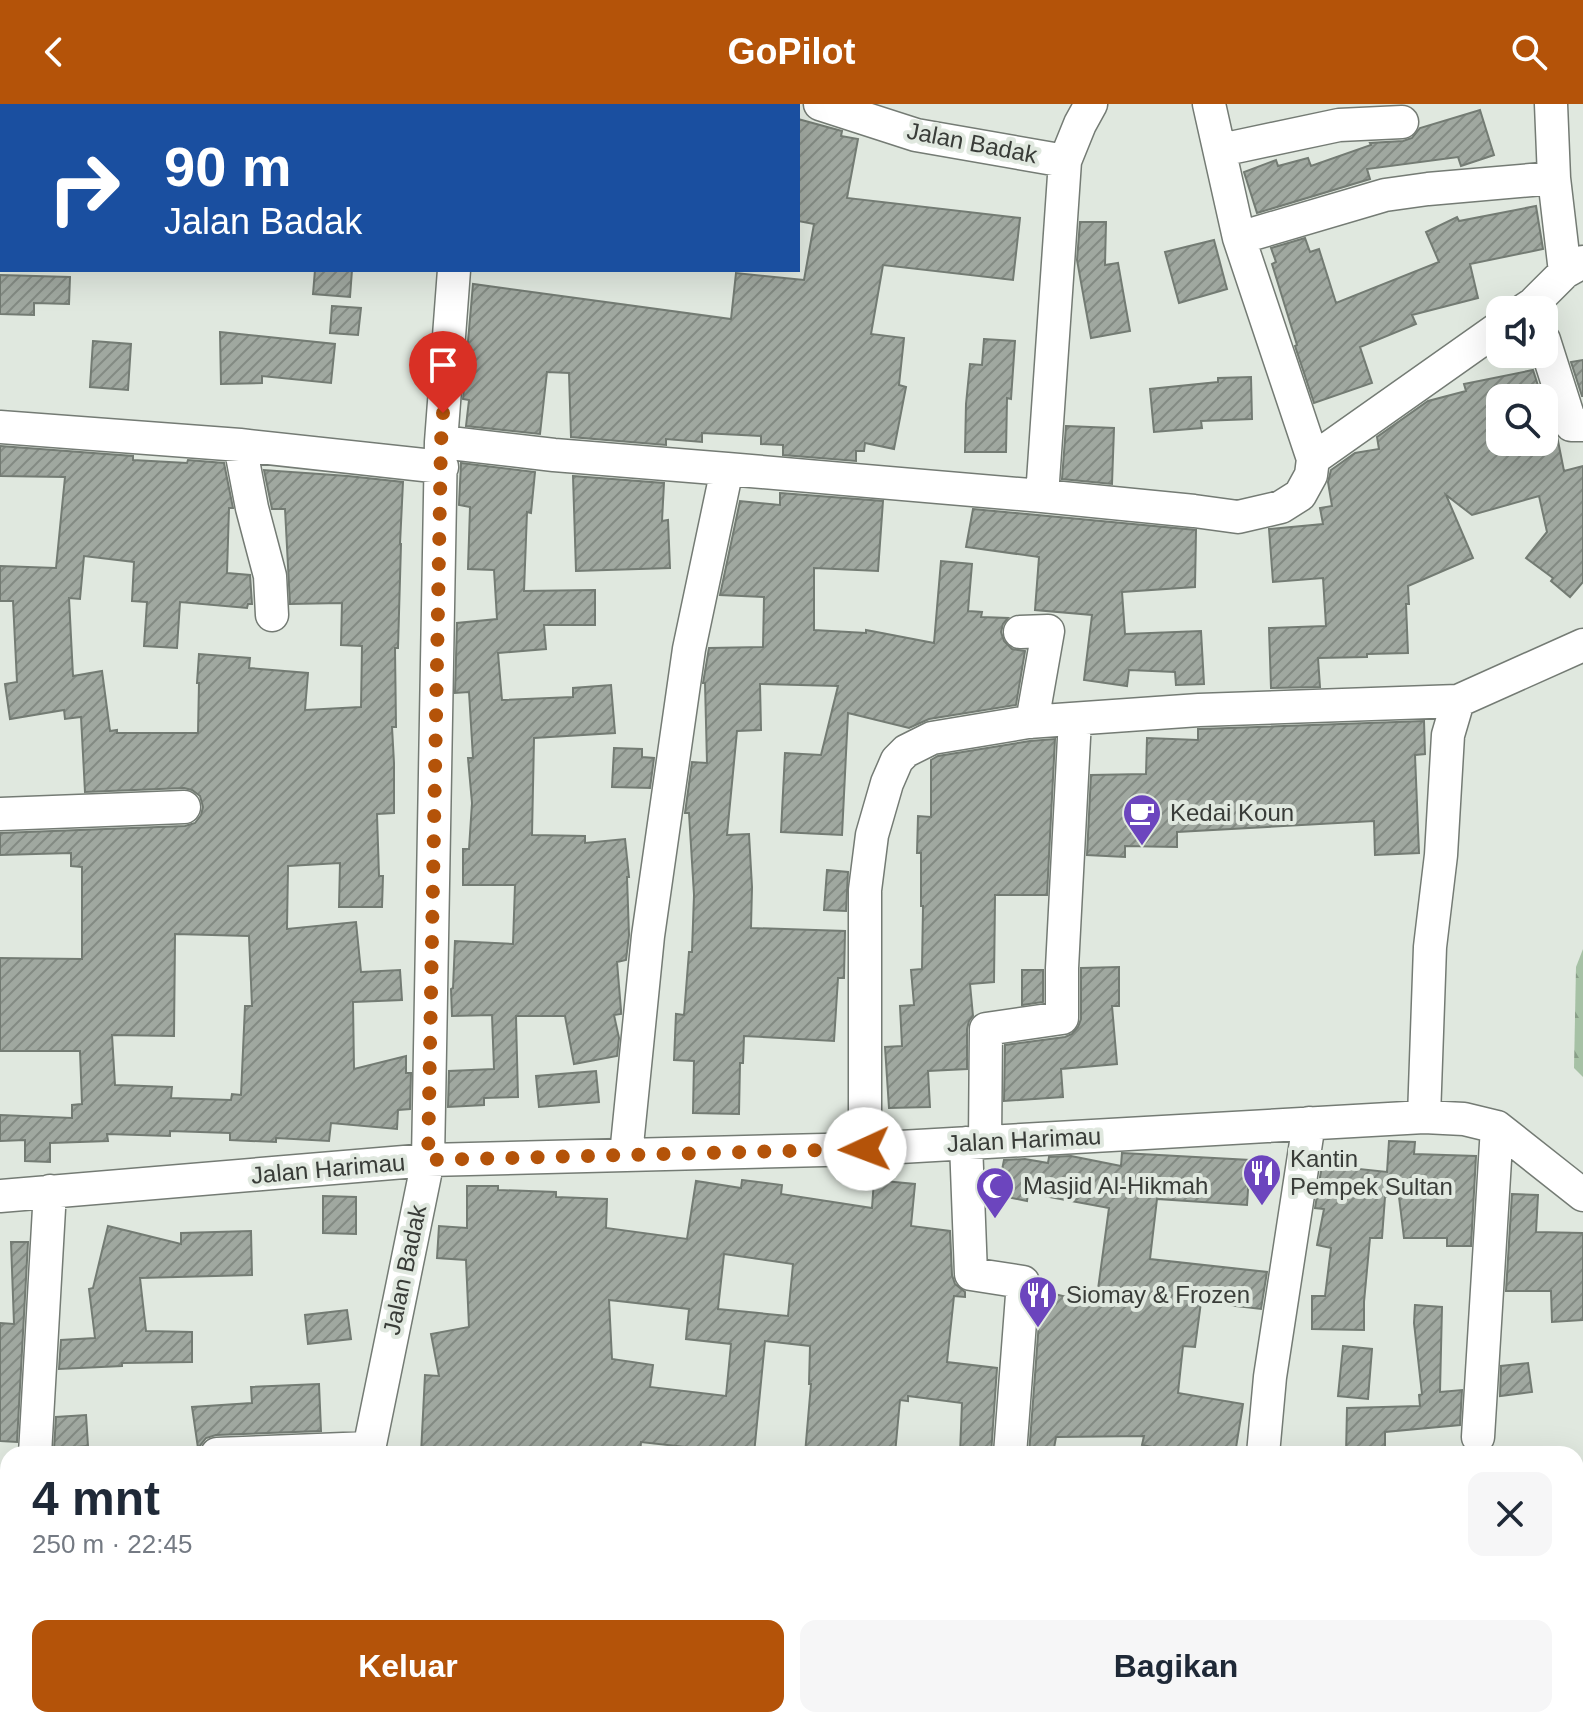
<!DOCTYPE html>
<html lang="id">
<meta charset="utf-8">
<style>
:root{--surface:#fff;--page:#f6f6f7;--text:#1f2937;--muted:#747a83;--accent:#b45309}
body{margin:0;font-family:Helvetica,sans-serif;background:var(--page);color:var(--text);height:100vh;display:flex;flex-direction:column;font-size:30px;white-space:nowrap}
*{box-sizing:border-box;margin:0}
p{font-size:26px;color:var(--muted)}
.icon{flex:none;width:44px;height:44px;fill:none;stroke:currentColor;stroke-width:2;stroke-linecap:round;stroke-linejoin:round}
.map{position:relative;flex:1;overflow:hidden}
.panel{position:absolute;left:0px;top:1342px;width:1584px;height:282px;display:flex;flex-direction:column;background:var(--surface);border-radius:24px 24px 0 0;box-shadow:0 8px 32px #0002}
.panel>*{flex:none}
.guide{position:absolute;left:0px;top:0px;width:800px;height:168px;box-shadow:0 8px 32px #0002;background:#1a4fa0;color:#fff;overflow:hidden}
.buttons{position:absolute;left:1486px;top:192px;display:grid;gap:16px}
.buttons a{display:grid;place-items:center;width:72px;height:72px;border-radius:16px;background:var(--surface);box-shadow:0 8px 32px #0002;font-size:40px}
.pin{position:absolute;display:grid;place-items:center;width:68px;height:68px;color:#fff;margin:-82px -34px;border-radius:50% 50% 50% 0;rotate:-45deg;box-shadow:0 0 8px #0007}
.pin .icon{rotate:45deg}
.me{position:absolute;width:88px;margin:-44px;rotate:268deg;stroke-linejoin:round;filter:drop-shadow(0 0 6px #0008)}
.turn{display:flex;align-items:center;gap:28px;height:168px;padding:0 32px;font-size:36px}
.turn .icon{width:104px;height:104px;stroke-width:2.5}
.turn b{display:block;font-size:56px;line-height:68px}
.round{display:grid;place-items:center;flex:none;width:84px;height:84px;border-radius:16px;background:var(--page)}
.overview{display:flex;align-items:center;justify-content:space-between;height:136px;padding:0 32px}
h1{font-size:48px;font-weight:600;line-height:60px}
.button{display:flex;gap:16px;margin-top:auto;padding:16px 32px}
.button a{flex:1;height:92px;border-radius:16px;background:var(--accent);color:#fff;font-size:32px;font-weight:600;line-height:92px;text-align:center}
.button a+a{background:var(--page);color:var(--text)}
header{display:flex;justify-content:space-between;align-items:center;height:104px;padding:0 32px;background:var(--accent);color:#fff;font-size:36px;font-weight:600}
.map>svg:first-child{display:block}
</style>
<header><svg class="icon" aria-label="back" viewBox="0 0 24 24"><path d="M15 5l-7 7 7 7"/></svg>GoPilot<svg class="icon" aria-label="search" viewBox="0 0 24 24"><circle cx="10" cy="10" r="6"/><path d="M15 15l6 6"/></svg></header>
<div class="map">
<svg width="1583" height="1623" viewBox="0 0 1583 1623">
<defs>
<pattern id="forest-firs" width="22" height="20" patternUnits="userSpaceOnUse" patternTransform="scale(2)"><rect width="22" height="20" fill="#a6c1a5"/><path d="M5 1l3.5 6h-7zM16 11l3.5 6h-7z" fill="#889e87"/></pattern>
<pattern id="building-hatch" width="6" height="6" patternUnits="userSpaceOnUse" patternTransform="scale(2)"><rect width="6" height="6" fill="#a0a8a0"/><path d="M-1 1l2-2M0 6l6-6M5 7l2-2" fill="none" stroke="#838a83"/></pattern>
</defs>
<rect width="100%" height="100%" fill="#e0e8df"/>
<path fill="url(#forest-firs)" d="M1583,845V973L1574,964L1576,863Z"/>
<path fill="url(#building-hatch)" stroke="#737b73" stroke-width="2" fill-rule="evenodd" d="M1480,6L1494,51L1461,62L1458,53L1367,65L1370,75L1257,109L1244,68L1276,56L1278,62L1308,54L1311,62L1371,41L1370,39L1403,37L1412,34L1420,24Z
M798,15L842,27L841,32L858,35L847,94L1020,114L1013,176L883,161L871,230L904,234L899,281L906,283L894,345L865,339L864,347H856V357L783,351V341L761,340V332L702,329V338L666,335V341L571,333L569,269L547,268L540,330L466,322L469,296L463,295L473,180L731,215L736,169L804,176L814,120L798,117Z
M1536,102L1543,145L1470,160L1478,194L1412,211L1416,220L1360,243L1372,279L1314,299L1295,242L1297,241L1272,160L1276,158L1271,144L1305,134L1310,148L1319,145L1336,199L1439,158L1426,128L1457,113L1459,117Z
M1080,118H1106L1105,161L1118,159L1130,227L1091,234L1077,156Z
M1214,136L1227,185L1179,199L1165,148Z
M315,166H352L350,193L313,190Z
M0,171L70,173L69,200L34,199V211L0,210Z
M332,202L361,204L358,231L330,229Z
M220,228L335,240L331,279L262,272V279L221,280Z
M984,235L1015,237L1011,295L1007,294L1006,348H965L966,300L970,260L982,261Z
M93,237L131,240L128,286L90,283Z
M1583,256V292H1582L1571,258Z
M1533,266L1542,294H1500V338H1544V299L1553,327L1557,332L1564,367L1583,362V478L1570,493L1551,477L1553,474L1526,454L1547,428L1539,392L1472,411L1446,391L1473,454L1408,482L1409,500H1406L1408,549L1367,550V553L1318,554L1320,583L1271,584L1269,524L1326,522L1323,474L1273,478L1269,425L1323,420L1320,404L1332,402L1328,378L1331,366L1355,349L1379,345L1377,333L1428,297L1466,287L1464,280Z
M1251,273L1252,315L1201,317L1202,324L1154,328L1150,285L1218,278V274Z
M1066,322L1114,324L1112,380L1062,375Z
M0,342L133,352V356L187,359L188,356L224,359L233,404H229L227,469L250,471L252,500H248L247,504L180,498L177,544L144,542L147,498L132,497L134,458L84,452L80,495L69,494L73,572L102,567L110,627L117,626V629H198L199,579H197L199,550L250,554L249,564L308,569L305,606L361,603L362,542L341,541L342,499L290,500L285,405H272L264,366L348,372L403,378L400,440H401L398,544H395L396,623H392L394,659V709L377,710L379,772H383L382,803H339L340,759L288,762L287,825L356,818L361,868L400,866L402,896L353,898L354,965L406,952V969H411L410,1005L398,1006L397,1025L331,1019L329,1037L276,1034V1038L230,1036V1029L170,1027V1032L107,1030L108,1037L50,1039V1058L25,1057V1036L0,1037V1011L72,1014V1001L82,1000L80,947H0V854L82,855V763L71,762V749L0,751V729L185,722L195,719L201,711L203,703L200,692L192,686L184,684L85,688L81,613L65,615L64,606L10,615L5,580L17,578L13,497H0V462L56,464L65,373L0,372ZM175,830L249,832L252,902H245L241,991L232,990L231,996L171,994L172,983L115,981L112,931L174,932Z
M461,359L535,368L531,409L527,408L524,487L595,486V521H544L546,545L498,549L502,596L573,593V584L611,581L615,629L534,634L532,731L585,732V739L625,735L629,773H627L629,831L626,856L617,858L621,906V910L614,911L619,934L617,952L574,960L565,912H516L518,993L484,994V1001L448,1003L449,967L494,965L492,911L452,912L451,885L453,884L455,837L513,840L515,781H463V745H469L472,699L468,654H473L469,588L455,589L457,519L497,515L494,466L468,465L470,403L459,401Z
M573,372L664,379L662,417L668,416L670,464L576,467Z
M780,389L883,397L878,467L814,464V526L866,529V526L934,539L941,457L972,460L968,507L982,508L981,513L1008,514L1003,520L1001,528L1004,537L1012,545L1025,547L1016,601L929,615L909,624L848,609L842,731L781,728L785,649L821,651L838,582L760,580L761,626L737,627L727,731L749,730L752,783L751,824L845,827L844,874H838L834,937L744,932L743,959H740L739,1010L693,1009L694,957L674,956L676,910L684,911L689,848H692L694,791L689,709H685L692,658L707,659L705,579H703L709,544L763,543L764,493L720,491L740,397L780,401Z
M973,405L1196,426L1195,483L1122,488L1125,530L1201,527L1204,580L1176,581L1175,568L1129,566L1127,582L1084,576L1092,511L1035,506L1039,453L966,443Z
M1424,617L1425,650L1415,651L1419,749L1375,751L1374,717L1177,728V743L1125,742V753L1087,751L1091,671L1146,670L1147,634L1198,636V625H1200Z
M1055,635L1047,791H995L994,878L970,880L973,912L969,917L967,925V965L928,967L930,1003L889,1004L885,943L902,942L900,902L914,901L911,866L922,865L923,802H921V749H917L918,712L931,713V656L938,652L1030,637Z
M614,644L642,645V653L654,654L650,684L612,683Z
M827,766L848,768L846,807L824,806Z
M1119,863V902H1112L1117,960L1061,965L1063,993L1004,997L1005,941L1065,933L1072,930L1078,923L1081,915V864Z
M1022,866H1043V898L1022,901Z
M596,967L599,998L539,1003L536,972Z
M1389,1037L1415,1038L1414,1050L1476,1052L1471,1142H1447V1134H1404L1399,1093H1385L1382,1134H1370L1364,1198V1226L1312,1225V1192H1325L1331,1144L1317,1141L1324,1105L1315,1104L1322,1061L1387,1068Z
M1122,1049L1250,1056L1247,1101L1157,1095L1150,1155L1267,1168L1261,1205L1201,1198L1195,1243L1183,1242L1178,1289L1243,1300L1235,1350H1188L1142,1341L1144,1332L1056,1333L1053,1350H1029L1039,1218L1046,1188L1096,1200L1109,1104L1028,1089L1027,1097L997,1091L1004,1056L1025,1055L1048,1059L1049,1053L1071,1052L1121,1062Z
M742,1076L782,1081L781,1090L872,1104L874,1076L915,1080L911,1122L950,1127L952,1171L955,1180L965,1188V1193L954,1192L947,1258L997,1264L991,1350H960L962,1299L908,1292V1297L900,1296L895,1350H805L811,1280H809L810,1242L765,1237L754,1350H721V1347L641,1338L640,1350H421L425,1271L439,1272L431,1230L469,1223L466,1156L437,1154L439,1122L467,1124V1082H498V1086L556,1088V1093L607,1095L606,1124L687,1135L696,1077L741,1084ZM724,1150L793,1160L788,1212L718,1205ZM609,1196L689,1205L686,1235L731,1240L726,1292L650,1283L653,1261L612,1255Z
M1512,1090L1538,1091L1536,1128L1583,1129V1216L1552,1218L1551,1187H1506Z
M323,1092L356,1093V1130L323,1129Z
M108,1122L181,1140V1129L251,1127L252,1171L140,1174L146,1227L192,1228V1258L122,1259V1262L59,1265L61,1236L95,1234L89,1185L93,1184Z
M11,1138H28L17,1338L0,1337V1219L14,1220Z
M1415,1201L1442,1203L1440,1288L1462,1286L1460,1321L1385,1328V1350H1346L1347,1304L1420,1302L1419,1291L1422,1290L1414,1219Z
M347,1206L351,1235L308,1240L305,1211Z
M1343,1242L1372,1245L1368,1295L1338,1292Z
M1528,1259L1532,1288L1500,1292L1501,1262Z
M319,1280L321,1327L216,1331L206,1334L198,1344L192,1303L252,1299L251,1283Z
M86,1311L88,1342L54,1345L56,1313Z"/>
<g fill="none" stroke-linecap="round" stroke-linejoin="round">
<defs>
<path id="street" d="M820,0L916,31L1065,57L1080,20L1091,0
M1209,0L1239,134L1313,355
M1551,0L1554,74L1565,168
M477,2V0
M1221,46L1339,21L1402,18
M1239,134L1385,91L1428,85L1554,74
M1524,206L1533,200L1565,168L1583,158
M1544,236L1571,321H1583
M0,323L240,341L442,363
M441,338L554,351L727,365L689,545L648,832L626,1051
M240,341L252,404L270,472L272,511
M727,365L1042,392L1194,407L1238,413L1281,403L1300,391L1311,371L1313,355L1500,223
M1042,392L1065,57
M1020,528L1048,527L1032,618
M0,710L184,703
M1424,1013L1430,843L1441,751L1448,631L1458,597L1583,541
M985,1038L986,925L1062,914V864L1075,615
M966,1039L971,1170L1023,1178L1010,1350
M865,1045V786L872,731L887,679L897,656L906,647L932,634L1028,618L1199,606L1458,597
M0,1092L428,1056L865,1045L1424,1013L1464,1015L1497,1023L1583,1091
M1478,1333L1497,1023
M35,1350L50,1087
M217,1350L369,1344
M368,1350L428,1056L441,338L454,166
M1263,1350L1270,1273L1309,1019
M1576,1488H1583
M1576,1580H1583
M101,1623L102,1616
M330,1623V1616
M1225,1623L1226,1616"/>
</defs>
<use href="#street" stroke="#747b74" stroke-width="35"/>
<use href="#street" stroke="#fff" stroke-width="32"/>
</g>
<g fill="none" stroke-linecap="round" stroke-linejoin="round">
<path stroke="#b45309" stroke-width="14" stroke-dasharray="0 25.2" d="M443,309L441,338L428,1056L865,1045"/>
</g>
<defs>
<symbol id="cafe-pin" viewBox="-11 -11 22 30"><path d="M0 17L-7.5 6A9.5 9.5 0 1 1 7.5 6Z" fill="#6c45be" stroke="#e0e8df"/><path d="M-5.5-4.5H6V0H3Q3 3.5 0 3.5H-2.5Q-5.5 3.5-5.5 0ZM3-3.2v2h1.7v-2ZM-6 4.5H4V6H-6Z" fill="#fff"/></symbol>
<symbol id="restaurant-pin" viewBox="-11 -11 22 30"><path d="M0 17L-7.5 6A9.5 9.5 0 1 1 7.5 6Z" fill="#6c45be" stroke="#e0e8df"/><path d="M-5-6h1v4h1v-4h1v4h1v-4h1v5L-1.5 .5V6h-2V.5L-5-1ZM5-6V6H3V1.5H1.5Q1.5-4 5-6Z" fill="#fff"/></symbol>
<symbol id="mosque-pin" viewBox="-11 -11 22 30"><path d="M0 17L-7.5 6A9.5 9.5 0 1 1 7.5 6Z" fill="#6c45be" stroke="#e0e8df"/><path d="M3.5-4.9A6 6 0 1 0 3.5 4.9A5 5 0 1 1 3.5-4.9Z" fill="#fff"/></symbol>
</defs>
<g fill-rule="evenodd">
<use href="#cafe-pin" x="1120" y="687" width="44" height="60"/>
<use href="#restaurant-pin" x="1240" y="1047" width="44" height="60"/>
<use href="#mosque-pin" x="973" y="1060" width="44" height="60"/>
<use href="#restaurant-pin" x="1016" y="1169" width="44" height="60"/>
</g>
<g text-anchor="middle" stroke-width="8" stroke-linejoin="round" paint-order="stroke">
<g font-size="24" fill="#393c38" stroke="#e0e8df">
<text transform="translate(972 39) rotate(11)" y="8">Jalan Badak</text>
<text transform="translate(1024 1036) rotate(-3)" y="8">Jalan Harimau</text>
<text transform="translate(328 1065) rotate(-5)" y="8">Jalan Harimau</text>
<text transform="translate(405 1166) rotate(-78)" y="8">Jalan Badak</text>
</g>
<g font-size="24" fill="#393c38" stroke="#e0e8df" text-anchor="start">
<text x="1170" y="717">Kedai Koun</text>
<text x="1290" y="1063">Kantin<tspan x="1290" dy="28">Pempek Sultan</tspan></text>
<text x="1023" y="1090">Masjid Al-Hikmah</text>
<text x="1066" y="1199">Siomay &amp; Frozen</text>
</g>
</g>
</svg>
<div class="buttons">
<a><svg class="icon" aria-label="sound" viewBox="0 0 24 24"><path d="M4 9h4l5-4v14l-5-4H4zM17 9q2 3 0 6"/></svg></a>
<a><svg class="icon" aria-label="search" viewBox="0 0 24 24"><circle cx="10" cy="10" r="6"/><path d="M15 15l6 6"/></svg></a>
</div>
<div class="pin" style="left:443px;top:309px;background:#d93025"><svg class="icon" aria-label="arrive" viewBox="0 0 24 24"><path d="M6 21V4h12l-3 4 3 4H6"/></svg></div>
<svg class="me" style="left:865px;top:1045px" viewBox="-20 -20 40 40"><circle r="19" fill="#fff"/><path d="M0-13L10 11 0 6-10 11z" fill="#b45309"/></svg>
<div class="guide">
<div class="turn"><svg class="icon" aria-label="right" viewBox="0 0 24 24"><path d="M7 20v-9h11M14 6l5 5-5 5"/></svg><div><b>90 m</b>Jalan Badak</div></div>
</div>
<section class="panel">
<div class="overview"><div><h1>4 mnt</h1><p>250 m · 22:45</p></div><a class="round"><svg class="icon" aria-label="close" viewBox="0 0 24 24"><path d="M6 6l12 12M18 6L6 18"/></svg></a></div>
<div class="button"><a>Keluar</a><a>Bagikan</a></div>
</section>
</div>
